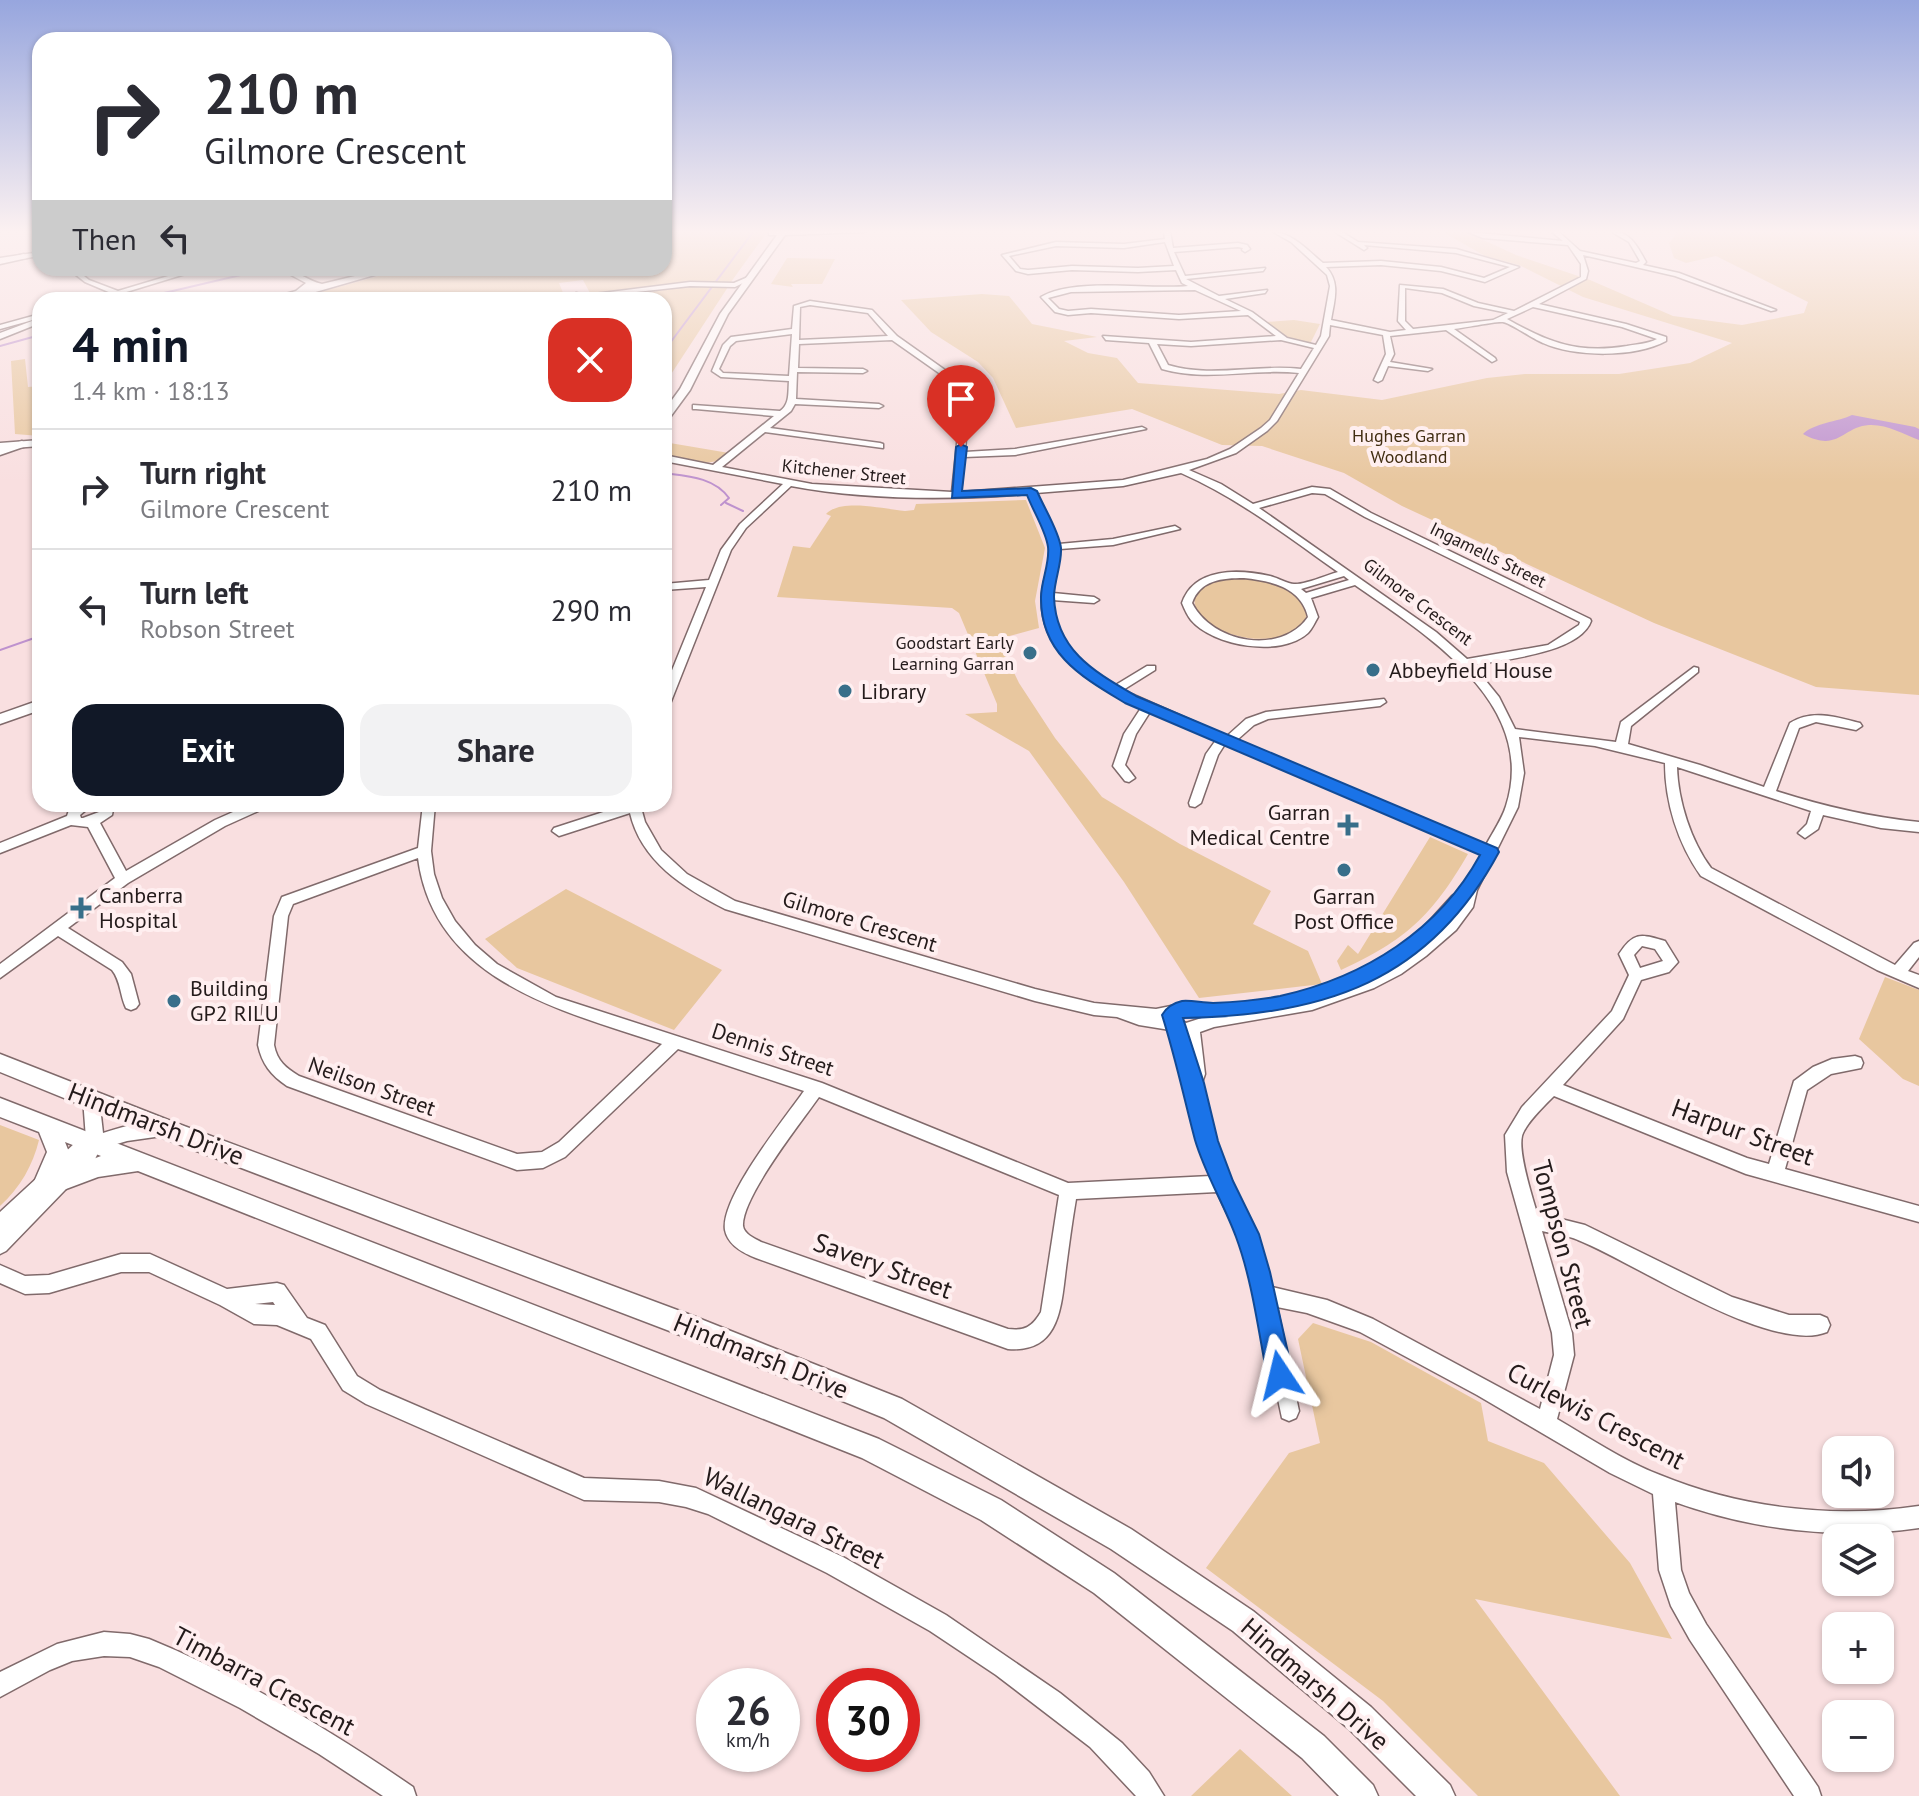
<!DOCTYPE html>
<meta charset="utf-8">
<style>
:root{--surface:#fff;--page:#f2f2f3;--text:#2b2b33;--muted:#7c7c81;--line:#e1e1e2;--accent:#111827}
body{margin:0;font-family:"PT Sans",sans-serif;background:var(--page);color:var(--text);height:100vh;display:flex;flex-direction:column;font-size:30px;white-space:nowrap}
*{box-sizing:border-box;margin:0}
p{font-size:26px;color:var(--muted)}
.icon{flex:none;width:44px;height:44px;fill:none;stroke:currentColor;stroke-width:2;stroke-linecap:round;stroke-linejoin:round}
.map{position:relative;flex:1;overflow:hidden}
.details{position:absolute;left:32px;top:292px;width:640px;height:520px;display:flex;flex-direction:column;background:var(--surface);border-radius:24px;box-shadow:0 2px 6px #0004}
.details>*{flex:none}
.banner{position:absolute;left:32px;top:32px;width:640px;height:244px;border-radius:24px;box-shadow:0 2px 6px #0004;background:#fff;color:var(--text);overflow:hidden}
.controls{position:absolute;left:1822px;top:1436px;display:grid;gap:16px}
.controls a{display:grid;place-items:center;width:72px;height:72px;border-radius:16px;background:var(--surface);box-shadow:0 2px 6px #0004;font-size:40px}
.speed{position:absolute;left:696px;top:1668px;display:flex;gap:16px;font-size:40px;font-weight:700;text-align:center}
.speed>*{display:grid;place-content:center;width:104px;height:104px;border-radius:50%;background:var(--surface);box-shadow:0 2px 6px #0004;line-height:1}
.speed small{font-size:20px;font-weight:400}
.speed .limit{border:12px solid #d22;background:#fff;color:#111}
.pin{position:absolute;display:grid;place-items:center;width:68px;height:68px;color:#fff;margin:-82px -34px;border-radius:50% 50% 50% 0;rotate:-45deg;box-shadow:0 0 8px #0007}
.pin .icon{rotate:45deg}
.me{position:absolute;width:88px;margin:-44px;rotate:350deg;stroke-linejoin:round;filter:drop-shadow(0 0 6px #0008)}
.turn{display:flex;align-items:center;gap:28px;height:168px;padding:0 40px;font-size:36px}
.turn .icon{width:104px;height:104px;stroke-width:2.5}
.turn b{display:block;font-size:56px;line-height:68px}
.then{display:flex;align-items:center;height:76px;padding:0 40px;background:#0003;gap:16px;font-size:30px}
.round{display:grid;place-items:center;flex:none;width:84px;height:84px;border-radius:24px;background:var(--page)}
.head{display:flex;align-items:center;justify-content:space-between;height:136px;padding:0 40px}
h1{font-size:48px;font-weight:700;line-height:60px;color:var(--accent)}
.cta{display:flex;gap:16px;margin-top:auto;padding:16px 40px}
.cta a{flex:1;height:92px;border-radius:24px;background:var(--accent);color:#fff;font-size:32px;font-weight:700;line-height:92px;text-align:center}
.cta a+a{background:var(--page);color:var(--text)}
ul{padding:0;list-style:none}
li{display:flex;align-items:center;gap:24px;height:120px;padding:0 40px;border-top:2px solid var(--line)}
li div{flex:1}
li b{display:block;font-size:30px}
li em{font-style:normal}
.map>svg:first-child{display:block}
</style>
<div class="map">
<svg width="1919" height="1796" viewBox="0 0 1919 1796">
<rect width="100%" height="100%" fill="#f9dfe0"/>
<path fill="#e8c79f" d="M664,232H767L731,282H696L590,293L583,280L559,283L566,300H320L317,293L407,268H664Z
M1443,232H1466L1516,255L1590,280L1673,316L1742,325L1804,313L1808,302L1716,256L1686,263L1674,258L1669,243L1678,232H1919V695L1816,687L1654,623L1402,506L1344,473L1262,446L1222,445L1132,409L1016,428L993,378L978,362L931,332L901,300L982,294L1009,296L1032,324L1097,337L1064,341L1088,353L1117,358L1138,383L1279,394L1301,390L1382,400L1487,378L1525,374H1619L1690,363L1732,343L1583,297L1519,265L1485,256Z
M787,258H790L835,259L822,284H791L793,287L771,284Z
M695,286L728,287L664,385V300H587Z
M1294,320L1320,324L1310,344L1290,340L1266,322Z
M25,359L28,387L40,386V436L15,434L11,361Z
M664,442L729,453C711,471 686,459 664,454Z
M1026,500L1045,548L1035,601L1039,628L998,639L1019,683L1055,738L1102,797L1180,844L1271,891L1253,924L1308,951L1322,984L1199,998L1124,882L1029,751L965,714L997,712V704L959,613L952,608L777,597L793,546L810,548L831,516L826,514C841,498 884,509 905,511L914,510L916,504Z
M1247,577C1265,580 1317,593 1305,620C1300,631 1286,636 1274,638C1204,647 1150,578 1247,577Z
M1430,837L1468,854C1432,916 1406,940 1341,970L1337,961L1348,945L1358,954Z
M566,889L722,970L674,1030L517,968L485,939Z
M1885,977L1919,990V1086L1903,1079L1859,1039Z
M0,1125L39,1140C33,1165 20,1188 0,1206Z
M1313,1323L1371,1342L1481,1403L1488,1441L1544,1463L1630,1563L1672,1639L1475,1599L1620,1796H1478L1383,1701L1206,1568L1289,1453L1320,1443L1298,1339Z
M1240,1749L1292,1796H1191Z"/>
<path fill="#be92ce" d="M1852,415L1915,427L1919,429V440C1903,434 1887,424 1869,425C1842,427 1838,453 1803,434C1814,423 1837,422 1852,415Z"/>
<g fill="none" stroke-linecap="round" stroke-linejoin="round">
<path stroke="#be92ce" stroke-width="2" d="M134,300L271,268
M0,346L40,335
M664,351L753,232
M664,473C687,476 714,477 729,498L721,505
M726,503L743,511
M0,650L40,636"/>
<defs>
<path id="minor" d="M1164,232H1170L1173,248L1238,243L1247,245L1250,249L1245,252L1242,250L1243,248L1238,247L1174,252L1185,276L1265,268L1263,271L1186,279L1219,296L1267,290L1265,293L1225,299L1252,312L1287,338L1316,345L1321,336L1330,286L1327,275L1291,242L1273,232C1293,233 1308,251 1323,263L1381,261L1441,267L1484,278L1510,267L1456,253L1364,245L1367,248L1364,250L1335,232H1342L1358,242L1456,249L1519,267L1485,282L1441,271L1381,265L1326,267C1341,283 1334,301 1331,320L1390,332L1406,330L1398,321L1400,285L1443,289L1478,303L1514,311L1581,277V264L1568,245L1483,238L1468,232L1563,241L1552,232H1559L1580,251L1636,263L1640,261L1629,242L1612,232C1631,231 1638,248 1646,262L1643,265L1679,273L1776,310L1771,311L1675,276L1583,255L1588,271L1586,279L1539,304L1626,324L1666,337V341C1635,358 1574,357 1543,343C1533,339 1512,324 1503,322C1496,321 1464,328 1454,329L1495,358L1496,360L1492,362L1446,330L1390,336L1394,354L1390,362L1432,369L1428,371L1388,366L1382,380L1378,382L1374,380L1386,354L1383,335L1330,325L1329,336L1277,421L1267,431L1236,453L1189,470L1221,484L1253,504L1312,487L1330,489L1371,513L1590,619L1591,621C1580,653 1502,660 1473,665L1499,697L1515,729L1616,742L1621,722L1694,667L1698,668V672L1631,726L1628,744L1700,765L1764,787L1790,723C1812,709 1836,717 1860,723L1862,726L1856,730L1816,722L1799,728L1776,791C1823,806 1869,817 1919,822V832L1881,828L1823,815L1818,829L1805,838L1798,833L1807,824L1811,811L1677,767C1678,801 1691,841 1711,868L1895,965L1914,943L1919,941V957L1908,971L1919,975V988L1877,970L1701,876C1678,844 1665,802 1665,763L1595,746L1519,737L1524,773L1518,807L1477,890L1473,907L1456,930L1426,956L1401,974L1374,988L1312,1010L1214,1027L1200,1032L1205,1074L1201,1086L1215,1141L1230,1182L1256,1234L1272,1287L1327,1300L1373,1319L1540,1409L1554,1355L1552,1333L1507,1172L1505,1135L1522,1107L1612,1011L1629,975L1619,954C1634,931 1641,934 1665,941L1678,962L1669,972L1641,980L1623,1019L1563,1085L1747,1158L1769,1164L1794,1081L1813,1067L1832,1059L1855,1056L1861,1058L1863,1063L1861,1068L1831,1074L1807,1090L1785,1169L1919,1206V1222L1746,1174L1554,1096C1545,1105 1525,1124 1522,1136C1518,1153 1532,1196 1537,1213L1585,1225L1732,1297L1789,1315H1820L1827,1318L1830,1325L1827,1332C1771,1355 1634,1262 1578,1240C1567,1235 1554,1234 1542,1231L1572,1333L1574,1355L1557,1419C1591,1439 1624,1461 1660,1475C1740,1508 1833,1519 1919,1506V1528C1837,1540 1753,1530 1675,1502L1681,1570L1689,1593L1706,1624L1818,1787L1821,1796H1794L1690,1640L1671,1606L1659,1570L1653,1494L1610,1473L1477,1395L1360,1332L1307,1313L1277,1307L1299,1411L1296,1418L1289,1421L1282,1418L1256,1296L1238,1236L1217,1192L1076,1199C1072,1222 1069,1245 1066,1268C1061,1307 1060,1353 1008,1349L756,1258C743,1253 728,1245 725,1230C720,1198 785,1118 804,1091L678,1049L565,1157L543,1168L517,1170L287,1086C271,1075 262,1064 258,1045L274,916L282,897L418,848L423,804H435L431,851L434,874L442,898L455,921L475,945L497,964L556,997L822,1083L1068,1183L1211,1176L1199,1141L1170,1030L1139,1025L1117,1017L1094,1015L1035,1001L725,909C684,888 641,861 630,813L559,836L552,831L554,828L628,804H640L645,822L661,850L687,874L735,901L1035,989L1094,1003L1156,1009L1181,1004H1231L1236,1006L1238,1011L1282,1004L1289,1003L1290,996L1338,981L1396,952L1401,950L1407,954L1415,949L1410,944L1412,940L1452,896L1465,887L1482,853L1225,744L1218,755L1201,803L1195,807L1190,806L1189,803L1206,754L1216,740L1150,712L1136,734L1125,765L1135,778L1129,782L1125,781L1113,766L1124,734L1141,708C1095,687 1037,654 1042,594C1043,578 1052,562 1050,545C1047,527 1035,510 1028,494C953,500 865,500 791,486L746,528L731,550L670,704L664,708V690L706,587L664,590V584L709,580L721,550L740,524L783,484L664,461V455L713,465L774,416L696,409H693V405L780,411C790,404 788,393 789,381L721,377L712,371L723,345L731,337L792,329L794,306L810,301L872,310L897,336L945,370L967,424L965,452L1015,449L1142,427L1146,429L1015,455L964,457L961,492L1123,480L1207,459L1230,449L1261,428L1270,420L1299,373C1253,368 1208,382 1162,369L1149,343L1106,340L1103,336L1191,342L1276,336L1248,315L1179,319L1091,313L1068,315L1055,312L1041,297C1074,277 1148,290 1188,286L1182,283L1176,270L1138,272L1072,270L1028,274L1016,271L1002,255L1056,242L1124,244L1165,239ZM1165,242L1174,266L1138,268L1072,266L1028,270L1020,269L1009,256L1056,246L1124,248ZM1405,288L1442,293L1474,306L1508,313L1493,320L1413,329L1405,321ZM1195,290L1241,311L1179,315L1091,309L1068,311L1059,309L1048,298L1071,292ZM810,305L868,313L888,336L799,340L800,307ZM1533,307L1622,327L1657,339C1647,344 1637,344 1627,346C1578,354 1549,343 1507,319ZM792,334L789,376L723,373L719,369L730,346L736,341ZM892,340L939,373L959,424L952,492L812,484L722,467L765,432L883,448V444L880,443L770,428L791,411L795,404L879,408L883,406L879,404L796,399L797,372L863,373L867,371L863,369L798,368L799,344ZM1281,340L1314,348L1301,369C1257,364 1211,378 1168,365L1157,344L1191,346ZM1181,473C1238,498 1287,536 1338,572C1327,575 1305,585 1294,584C1288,584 1278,578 1270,576C1239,569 1194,567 1182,603C1184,608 1187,615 1191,620C1213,646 1281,658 1308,633C1312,629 1315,622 1318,617L1311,598L1355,585C1425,634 1539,703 1506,806C1502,819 1493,832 1486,845L1237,740L1254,725L1268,719L1380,706L1386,702L1384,699L1266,712L1246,719L1227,736L1123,690L1155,670V666H1147L1114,686C1078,664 1056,644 1052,600L1094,603L1099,600L1094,597L1053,593L1060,549L1113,545L1180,529L1175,526L1113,539L1059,544L1036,493L1123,486ZM1312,493L1325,494L1365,517L1580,622L1579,625L1548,645L1467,659L1436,632L1259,508ZM1344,576L1349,580L1306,593L1301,589ZM1244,578C1271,581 1301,587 1308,617C1281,656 1212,643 1192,603C1200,580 1222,578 1244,578ZM418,858C434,982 564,1011 662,1044L559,1142L542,1152L517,1154L299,1076C286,1068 277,1061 274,1045L288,916L293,904ZM1642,946L1655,949L1663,961L1640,968L1634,955ZM1181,1016H1208L1186,1023L1174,1018ZM819,1097L1059,1195L1041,1312C1032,1327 1025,1331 1008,1329L761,1242C754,1238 744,1234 743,1226C741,1198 802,1121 819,1097Z
M40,252V256L0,262V258Z
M67,268H74L89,280L118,291L195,268H205L100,300H90L111,293L85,282Z
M278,268C294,268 307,281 322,284L388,268H399L312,293L265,300L296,291L306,283Z
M748,277L753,278L735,287L690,286L565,300L576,293L586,295L690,282L734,283Z
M40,314V318L0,329V325Z
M40,440V446L0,449V443Z
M78,804H93L80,815L81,818H83L99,812L102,804H114L112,815L100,823L126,871L215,820L251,804H268L267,807L225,826L128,883L68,928L122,962L131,974L139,1004L136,1008L131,1010L126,1008C120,996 121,981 112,970L58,936L0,978V964L115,878L88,827L71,825L0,853V843L67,816L69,810Z
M91,1091L97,1093L99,1098L103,1133C122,1127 149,1118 169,1125L171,1130L169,1135L127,1141L100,1149L95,1159L6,1251L0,1254V1212L75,1143L86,1139L83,1098L85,1093Z
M121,1254H150L227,1289L277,1283L284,1285L307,1318L325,1325L357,1376L380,1390L584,1478L659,1481L696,1488L843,1557L946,1615L1060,1693L1122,1743L1149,1772L1164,1796H1136L1090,1747L996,1675L930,1631L827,1573L708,1514L686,1507L659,1502L584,1500L366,1404L343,1390L311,1339L277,1325L254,1324L220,1305L149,1272H121L49,1293L25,1294L0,1283V1265L25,1276L49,1275ZM273,1302L275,1305L255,1304Z
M104,1632L130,1634L149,1639C242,1677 330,1730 413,1787L416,1796H383L319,1754L240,1708L159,1667L130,1657L104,1656L72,1661L50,1670L0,1697V1672L57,1644Z"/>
<path id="major" d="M769,232H865L785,235L728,314L690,390L668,420L664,421V411L680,389L720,314L777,235H769Z
M24,254L27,258L0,264V260Z
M40,318V323L0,339V333Z
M22,441L27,444L26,446L0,455V448Z
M40,700V710L0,724V714Z
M0,1054L176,1123L688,1314L902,1399L1131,1529L1253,1611L1371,1707L1450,1785L1455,1796H1416L1349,1729L1233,1631L1111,1549L884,1418L688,1338L160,1137L0,1072Z
M0,1098L879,1439L1001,1500L1114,1573L1324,1736L1373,1785L1378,1796H1339L1302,1758L1094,1593L981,1520L862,1458L138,1171L98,1177L66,1189L58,1186L56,1182L53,1189L45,1192L37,1189L34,1182L47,1152L39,1132L0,1117ZM65,1142L101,1156L61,1171L69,1152Z"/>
</defs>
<use href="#minor" stroke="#806a6b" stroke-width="3"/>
<use href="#major" stroke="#806a6b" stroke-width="3"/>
<use href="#minor" fill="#fff" fill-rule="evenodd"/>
<use href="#major" fill="#fff" fill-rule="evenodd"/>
</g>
<linearGradient id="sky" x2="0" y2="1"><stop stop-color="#97a6de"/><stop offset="0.48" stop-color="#fcf1f1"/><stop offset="1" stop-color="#fcf1f1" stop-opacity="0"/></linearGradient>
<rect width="1919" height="483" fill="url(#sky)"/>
<path fill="#1a73e8" stroke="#114b97" stroke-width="2" d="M961,444L967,447L962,491L1031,488L1037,491C1044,508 1059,531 1061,548C1062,564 1054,581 1054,597C1056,651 1095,672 1136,696L1497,848L1499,852C1430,981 1324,1016 1183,1018L1204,1083L1218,1141L1233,1181L1259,1234L1270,1272L1293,1375L1289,1384L1280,1388L1271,1384L1267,1375C1258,1329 1252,1280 1236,1237C1224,1204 1205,1174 1195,1140C1184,1098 1175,1056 1162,1015C1166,1008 1173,1003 1182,1001C1192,1000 1202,1003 1213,1003C1234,1002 1259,1000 1280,996C1365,977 1439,930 1480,855L1125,703C1082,677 1040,654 1041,597C1041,581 1050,563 1048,547C1046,531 1033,511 1027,495L952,498L956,447Z"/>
<g fill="#386f8a" stroke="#ffeff0" stroke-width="3">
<circle cx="1030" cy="653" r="8"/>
<circle cx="1373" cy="670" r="8"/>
<circle cx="845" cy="691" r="8"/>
<path d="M1344 813h8v8h8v8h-8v8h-8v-8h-8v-8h8z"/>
<circle cx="1344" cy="870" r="8"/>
<path d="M77 896h8v8h8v8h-8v8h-8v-8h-8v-8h8z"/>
<circle cx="174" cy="1001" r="8"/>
</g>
<g text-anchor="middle" stroke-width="8" stroke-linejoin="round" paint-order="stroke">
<g font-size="18" fill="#412d11" stroke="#ffeff0">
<text x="1409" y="442">Hughes Garran<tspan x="1409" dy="21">Woodland</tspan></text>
</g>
<g font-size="18" fill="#241b1b" stroke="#ffeff0">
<text transform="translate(844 472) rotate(6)" y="6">Kitchener Street</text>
<text transform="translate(1488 555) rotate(26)" y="6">Ingamells Street</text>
<text transform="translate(1418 602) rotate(37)" y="6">Gilmore Crescent</text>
</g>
<g font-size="18" fill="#241b1b" stroke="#ffeff0" text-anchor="end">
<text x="1014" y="649">Goodstart Early<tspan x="1014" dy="21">Learning Garran</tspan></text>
</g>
<g font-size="22" fill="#241b1b" stroke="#ffeff0" text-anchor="start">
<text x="1389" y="678">Abbeyfield House</text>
<text x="861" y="699">Library</text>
<text x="1330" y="820" text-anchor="end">Garran<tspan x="1330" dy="25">Medical Centre</tspan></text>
<text x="99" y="903">Canberra<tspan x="99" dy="25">Hospital</tspan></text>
<text x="1344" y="904" text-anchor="middle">Garran<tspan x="1344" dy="25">Post Office</tspan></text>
<text x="190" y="996">Building<tspan x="190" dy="25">GP2 RILU</tspan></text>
</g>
<g font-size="22" fill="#241b1b" stroke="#ffeff0">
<text transform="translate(860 921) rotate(17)" y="8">Gilmore Crescent</text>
<text transform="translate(773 1049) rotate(18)" y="8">Dennis Street</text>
<text transform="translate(372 1086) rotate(20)" y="8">Neilson Street</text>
</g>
<g font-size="26" fill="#241b1b" stroke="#ffeff0">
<text transform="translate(156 1124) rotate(21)" y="9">Hindmarsh Drive</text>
<text transform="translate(1743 1132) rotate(20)" y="9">Harpur Street</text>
<text transform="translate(1563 1244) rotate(75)" y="9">Tompson Street</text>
<text transform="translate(883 1266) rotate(20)" y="9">Savery Street</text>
<text transform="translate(761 1356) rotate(22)" y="9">Hindmarsh Drive</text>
<text transform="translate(1596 1416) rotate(28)" y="9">Curlewis Crescent</text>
<text transform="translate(794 1518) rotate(26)" y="9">Wallangara Street</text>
<text transform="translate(264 1681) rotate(28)" y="9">Timbarra Crescent</text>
<text transform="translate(1315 1684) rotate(41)" y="9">Hindmarsh Drive</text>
</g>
</g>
</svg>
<div class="controls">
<a><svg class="icon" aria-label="sound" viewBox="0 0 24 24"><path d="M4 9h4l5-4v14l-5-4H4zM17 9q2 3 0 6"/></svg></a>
<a><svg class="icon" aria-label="layers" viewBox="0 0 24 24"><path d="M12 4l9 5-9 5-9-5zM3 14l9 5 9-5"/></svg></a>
<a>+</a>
<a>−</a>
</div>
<div class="speed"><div>26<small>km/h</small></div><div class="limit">30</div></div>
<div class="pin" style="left:961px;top:447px;background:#d93025"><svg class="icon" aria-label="arrive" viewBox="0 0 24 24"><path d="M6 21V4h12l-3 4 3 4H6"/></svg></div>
<svg class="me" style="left:1280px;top:1375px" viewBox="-20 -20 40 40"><path d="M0-17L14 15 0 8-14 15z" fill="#1a73e8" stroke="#fff" stroke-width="4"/></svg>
<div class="banner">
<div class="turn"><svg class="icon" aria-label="right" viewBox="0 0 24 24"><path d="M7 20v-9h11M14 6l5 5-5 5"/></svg><div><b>210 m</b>Gilmore Crescent</div></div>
<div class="then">Then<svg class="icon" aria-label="left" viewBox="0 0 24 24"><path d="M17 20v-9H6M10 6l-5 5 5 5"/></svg></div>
</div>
<section class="details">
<div class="head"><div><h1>4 min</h1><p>1.4 km · 18:13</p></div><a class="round" style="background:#d93025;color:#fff"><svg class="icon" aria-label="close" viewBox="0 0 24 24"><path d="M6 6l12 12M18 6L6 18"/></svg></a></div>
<ul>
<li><svg class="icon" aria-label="right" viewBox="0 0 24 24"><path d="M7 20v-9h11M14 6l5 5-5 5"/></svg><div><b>Turn right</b><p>Gilmore Crescent</p></div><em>210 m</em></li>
<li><svg class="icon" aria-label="left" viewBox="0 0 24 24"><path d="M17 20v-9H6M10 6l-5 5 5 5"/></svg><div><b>Turn left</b><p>Robson Street</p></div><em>290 m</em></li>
</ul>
<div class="cta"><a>Exit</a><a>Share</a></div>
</section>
</div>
